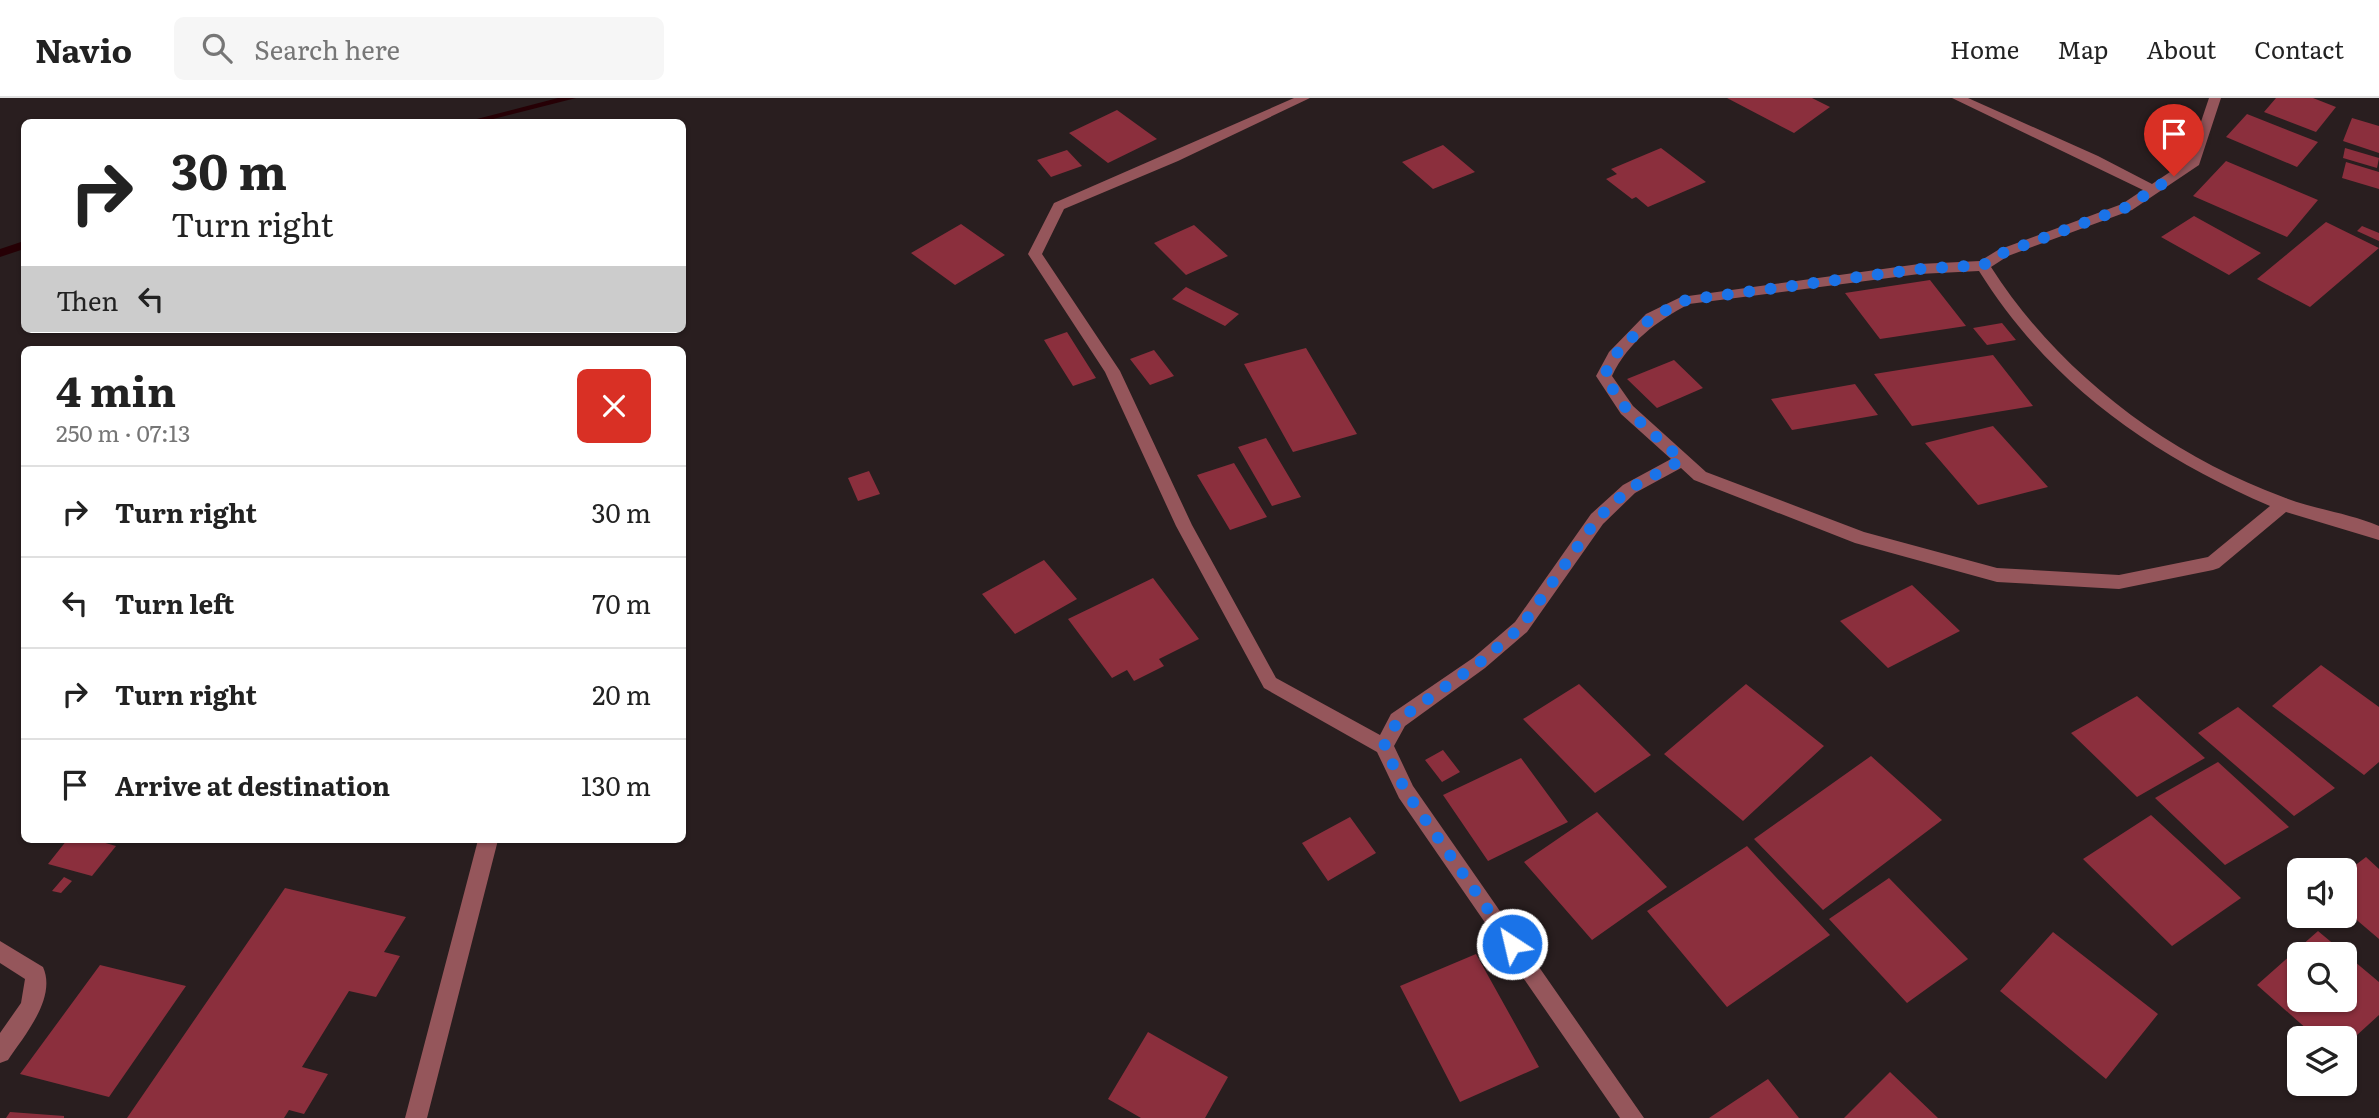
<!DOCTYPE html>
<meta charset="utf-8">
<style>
:root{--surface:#fff;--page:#f6f6f6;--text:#222;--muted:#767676;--line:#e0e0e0}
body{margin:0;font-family:Literata,serif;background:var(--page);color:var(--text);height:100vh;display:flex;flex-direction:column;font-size:26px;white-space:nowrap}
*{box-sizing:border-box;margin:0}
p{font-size:23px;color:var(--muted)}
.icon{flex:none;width:38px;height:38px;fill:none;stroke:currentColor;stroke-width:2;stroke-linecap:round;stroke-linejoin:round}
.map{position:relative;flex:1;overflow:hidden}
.sheet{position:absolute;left:21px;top:248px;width:665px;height:497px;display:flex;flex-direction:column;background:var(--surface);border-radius:10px;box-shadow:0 2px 5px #0004}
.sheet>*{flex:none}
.top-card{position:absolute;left:21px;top:21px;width:665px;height:214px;border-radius:10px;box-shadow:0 2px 5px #0004;background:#fff;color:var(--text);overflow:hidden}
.buttons{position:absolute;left:2287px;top:760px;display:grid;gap:14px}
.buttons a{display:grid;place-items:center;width:70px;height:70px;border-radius:10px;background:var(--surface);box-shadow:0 2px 5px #0004;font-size:35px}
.pin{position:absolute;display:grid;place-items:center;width:60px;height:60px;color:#fff;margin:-72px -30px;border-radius:50% 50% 50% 0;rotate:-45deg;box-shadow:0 0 7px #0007}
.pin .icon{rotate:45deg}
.me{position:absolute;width:77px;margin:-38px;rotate:325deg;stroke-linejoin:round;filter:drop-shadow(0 0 5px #0008)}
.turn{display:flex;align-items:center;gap:24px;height:147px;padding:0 35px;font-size:32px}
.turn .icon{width:91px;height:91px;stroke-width:2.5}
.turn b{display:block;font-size:49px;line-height:60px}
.then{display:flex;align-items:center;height:66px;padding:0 35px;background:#0003;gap:14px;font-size:26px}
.round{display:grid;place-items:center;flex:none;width:74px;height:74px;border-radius:10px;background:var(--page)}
.summary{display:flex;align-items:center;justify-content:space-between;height:119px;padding:0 35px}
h1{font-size:42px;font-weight:700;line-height:52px}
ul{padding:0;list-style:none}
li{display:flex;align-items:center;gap:21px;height:91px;padding:0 35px;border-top:2px solid var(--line)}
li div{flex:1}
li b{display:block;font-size:26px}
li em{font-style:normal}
header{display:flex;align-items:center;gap:42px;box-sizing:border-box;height:98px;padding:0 35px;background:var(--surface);border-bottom:2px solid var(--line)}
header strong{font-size:33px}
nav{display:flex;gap:38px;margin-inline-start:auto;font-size:24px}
.search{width:490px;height:63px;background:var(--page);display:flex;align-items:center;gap:18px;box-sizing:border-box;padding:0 24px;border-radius:10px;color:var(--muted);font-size:26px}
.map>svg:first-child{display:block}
</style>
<header>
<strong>Navio</strong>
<div class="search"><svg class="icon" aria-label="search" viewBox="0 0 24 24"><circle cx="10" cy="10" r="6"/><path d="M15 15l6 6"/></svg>Search here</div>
<nav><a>Home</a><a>Map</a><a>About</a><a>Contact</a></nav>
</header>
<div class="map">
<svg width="2379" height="1020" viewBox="0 0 2379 1020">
<rect width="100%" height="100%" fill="#291e1f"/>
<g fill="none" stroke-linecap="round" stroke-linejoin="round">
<path fill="#260005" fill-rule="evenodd" d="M558,0H576L481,24H465Z
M24,143V151L0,159V151Z"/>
</g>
<path fill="#8b2f3d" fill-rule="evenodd" d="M1727,0H1812L1830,9L1794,35Z
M2276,0H2313L2336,9L2316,34L2264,14Z
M1117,12L1157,41L1108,65L1069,35Z
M2247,16L2318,44L2297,69L2226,39Z
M2352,20L2379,28V55L2343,43Z
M1443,47L1475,74L1433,91L1402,64Z
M1661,50L1706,84L1648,109L1636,99L1632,101L1606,81L1617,76L1611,71Z
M2345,50L2379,60L2377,70L2343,60Z
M1067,52L1082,68L1051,79L1037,62Z
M2226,63L2318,102L2287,139L2193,98Z
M2346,64L2379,74V91L2342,80Z
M2194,118L2261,155L2229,177L2161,139Z
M2326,124L2379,150L2310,209L2257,181Z
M961,126L1005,157L955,187L911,155Z
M1194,127L1228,158L1186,177L1154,145Z
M2362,128L2379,135V143L2357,133Z
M1930,182L1966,228L1880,241L1845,195Z
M1186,189L1239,216L1225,228L1172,201Z
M2002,225L2016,242L1987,247L1973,230Z
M1067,234L1096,280L1073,288L1044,242Z
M1306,250L1357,336L1293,354L1244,266Z
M1154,252L1174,278L1150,287L1130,261Z
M1993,257L2033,308L1912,328L1874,276Z
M1674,262L1703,290L1657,310L1627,281Z
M1855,286L1878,317L1792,332L1771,301Z
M1993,328L2048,389L1978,407L1925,345Z
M1266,340L1301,399L1272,408L1238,349Z
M1234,365L1267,419L1230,432L1197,377Z
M869,373L880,396L858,403L848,380Z
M1044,462L1077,501L1015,536L982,496Z
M1153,480L1199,541L1159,561L1164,568L1134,583L1127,572L1112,580L1068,521Z
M1912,487L1960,533L1888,570L1840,523Z
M2321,567L2379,609V664L2364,677L2272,608Z
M1579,586L1651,657L1595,695L1523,621Z
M1746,586L1824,648L1743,723L1664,656Z
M2137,598L2205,660L2137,699L2071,635Z
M2238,609L2335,690L2294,718L2198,635Z
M1443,652L1460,674L1442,684L1425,662Z
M1871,658L1942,722L1823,812L1754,741Z
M1521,660L1568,724L1488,763L1443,697Z
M2218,664L2289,729L2225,767L2155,700Z
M1597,714L1667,789L1592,842L1524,764Z
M2151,717L2241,800L2172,848L2083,761Z
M1350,719L1376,755L1328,783L1302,745Z
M67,742H95L116,748L92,778L48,766Z
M1747,748L1830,837L1727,909L1647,813Z
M2366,759L2379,771V841L2345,812V775Z
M64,779L72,783L61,795L52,793Z
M1889,780L1968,861L1907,905L1829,821Z
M285,790L406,819L384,854L400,858L376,899L349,893L302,969L328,976L304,1016L289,1012L284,1020H127Z
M2318,833L2379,884V917L2345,948V940H2317L2257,887ZM2300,856H2345V901H2300Z
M2053,834L2158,916L2106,981L2000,893Z
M1476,856L1539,969L1460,1004L1400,888Z
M100,867L186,888L109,999L20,976Z
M1148,934L1228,979L1205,1020H1141L1108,1001Z
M1890,974L1938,1020H1844Z
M1768,981L1799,1020H1709Z
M10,1014L64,1018V1020H6Z"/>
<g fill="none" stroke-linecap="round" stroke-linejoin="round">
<path fill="#95565b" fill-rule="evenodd" d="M1294,0H1310L1178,63L1064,111L1042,156L1120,273L1192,427L1276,580L1380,637L1391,616L1473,560L1515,524L1591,416L1623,387L1671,361L1621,316L1596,278L1609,254L1646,216L1681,199L1919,166L1980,163L1998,152L2122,106L2143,92L1952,0H1968L2098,58L2152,86L2188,62L2209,0H2221L2199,67L2132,112L2008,158L1991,169C2058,274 2166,356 2283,399C2314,411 2348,415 2379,428V442L2286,414L2219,470L2213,472L2119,491L1997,484L1855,445L1694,382L1681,370L1635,395L1603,426L1527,534L1485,570L1405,628L1394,648L1413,688L1644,1020H1620L1399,700L1377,654L1264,590L1176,428L1105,274L1028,156L1054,105ZM1979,173C2049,285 2150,356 2270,408L2208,459L2119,477L1997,470L1864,434L1706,374L1633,308L1612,278C1628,244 1657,223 1689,206L1919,176Z
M478,742H498L427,1020H405Z
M0,843L43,869C57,900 24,938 8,962L0,965V935L21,905L25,881L0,865Z"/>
</g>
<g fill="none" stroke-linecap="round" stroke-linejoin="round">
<path stroke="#1a73e8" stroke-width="12" stroke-dasharray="0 21.6" d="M1512,846L1406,694L1384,648L1398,622L1479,565L1521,529L1597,421L1629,391L1682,362L1627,312L1604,278L1614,258L1651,220L1686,202L1919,171L1983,167L2003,155L2127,109L2174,78"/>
</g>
</svg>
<div class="buttons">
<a><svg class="icon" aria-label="sound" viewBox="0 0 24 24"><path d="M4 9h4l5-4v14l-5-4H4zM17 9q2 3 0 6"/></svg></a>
<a><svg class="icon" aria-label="search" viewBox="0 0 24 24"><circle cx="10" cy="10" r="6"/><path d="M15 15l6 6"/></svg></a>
<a><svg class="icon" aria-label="layers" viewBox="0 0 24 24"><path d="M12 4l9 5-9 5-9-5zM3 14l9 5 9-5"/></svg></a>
</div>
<div class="pin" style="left:2174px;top:78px;background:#d93025"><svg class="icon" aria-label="arrive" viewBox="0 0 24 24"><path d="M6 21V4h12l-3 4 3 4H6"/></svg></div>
<svg class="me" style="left:1512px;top:846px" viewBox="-20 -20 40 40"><circle r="17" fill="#1a73e8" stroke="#fff" stroke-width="3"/><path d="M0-11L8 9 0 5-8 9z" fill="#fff"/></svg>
<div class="top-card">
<div class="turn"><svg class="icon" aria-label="right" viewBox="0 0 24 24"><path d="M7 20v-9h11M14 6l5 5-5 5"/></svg><div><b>30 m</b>Turn right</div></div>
<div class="then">Then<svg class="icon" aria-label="left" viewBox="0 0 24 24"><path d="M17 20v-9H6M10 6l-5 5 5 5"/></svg></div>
</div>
<section class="sheet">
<div class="summary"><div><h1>4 min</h1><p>250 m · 07:13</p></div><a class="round" style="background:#d93025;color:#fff"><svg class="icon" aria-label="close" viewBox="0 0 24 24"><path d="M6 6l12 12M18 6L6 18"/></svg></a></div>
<ul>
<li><svg class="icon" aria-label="right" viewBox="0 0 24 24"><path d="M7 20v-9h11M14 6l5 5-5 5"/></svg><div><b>Turn right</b></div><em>30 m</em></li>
<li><svg class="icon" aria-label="left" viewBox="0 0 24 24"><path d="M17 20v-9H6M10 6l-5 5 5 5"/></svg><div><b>Turn left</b></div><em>70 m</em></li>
<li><svg class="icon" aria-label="right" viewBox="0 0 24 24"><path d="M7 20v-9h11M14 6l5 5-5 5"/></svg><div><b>Turn right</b></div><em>20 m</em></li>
<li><svg class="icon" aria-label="arrive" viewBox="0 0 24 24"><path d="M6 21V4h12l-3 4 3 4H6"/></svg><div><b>Arrive at destination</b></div><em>130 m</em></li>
</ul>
</section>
</div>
